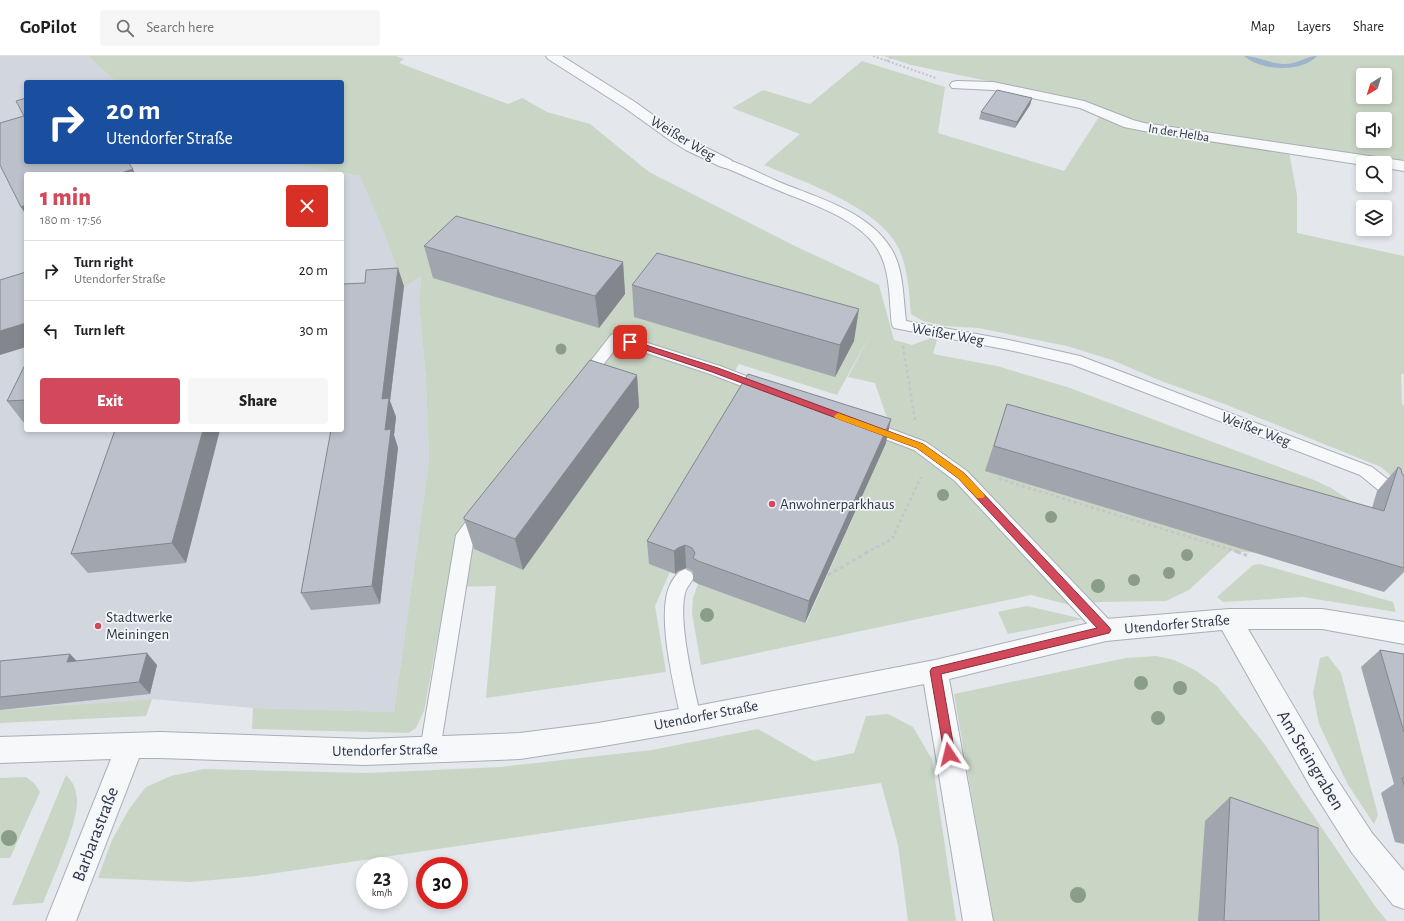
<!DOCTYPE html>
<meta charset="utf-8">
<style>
:root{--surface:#fff;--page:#f6f6f6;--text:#202124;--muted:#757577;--line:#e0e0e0;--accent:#d1495b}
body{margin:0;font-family:"Alegreya Sans",sans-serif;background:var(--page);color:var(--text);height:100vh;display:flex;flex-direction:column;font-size:15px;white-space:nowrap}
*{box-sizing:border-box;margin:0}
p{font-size:13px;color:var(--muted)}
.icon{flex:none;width:22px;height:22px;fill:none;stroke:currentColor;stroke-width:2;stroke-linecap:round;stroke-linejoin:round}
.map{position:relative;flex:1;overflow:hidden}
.sheet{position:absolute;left:24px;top:116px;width:320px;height:260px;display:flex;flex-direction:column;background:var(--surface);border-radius:4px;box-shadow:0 2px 6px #0003}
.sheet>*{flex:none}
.top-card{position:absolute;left:24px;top:24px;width:320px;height:84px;border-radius:4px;box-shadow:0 2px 6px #0003;background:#1a4fa0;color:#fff;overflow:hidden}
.needle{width:26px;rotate:218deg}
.controls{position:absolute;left:1356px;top:12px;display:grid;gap:8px}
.controls a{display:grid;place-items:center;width:36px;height:36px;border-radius:4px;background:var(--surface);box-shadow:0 2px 6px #0003;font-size:20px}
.speed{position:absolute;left:356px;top:801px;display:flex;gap:8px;font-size:20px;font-weight:700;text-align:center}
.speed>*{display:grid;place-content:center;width:52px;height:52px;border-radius:50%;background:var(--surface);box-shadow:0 2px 6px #0003;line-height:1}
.speed small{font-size:10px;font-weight:400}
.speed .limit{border:6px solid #d22;background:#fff;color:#111}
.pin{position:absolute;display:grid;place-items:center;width:34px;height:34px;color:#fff;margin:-17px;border-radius:8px;box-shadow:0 2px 6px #0006}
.me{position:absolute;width:44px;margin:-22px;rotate:350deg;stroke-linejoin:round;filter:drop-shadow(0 0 3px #0008)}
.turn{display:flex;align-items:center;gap:14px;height:84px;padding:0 16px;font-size:18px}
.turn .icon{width:52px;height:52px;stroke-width:2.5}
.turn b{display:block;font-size:28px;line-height:34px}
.round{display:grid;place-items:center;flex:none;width:42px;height:42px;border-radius:4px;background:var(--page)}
.headline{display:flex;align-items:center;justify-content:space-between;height:68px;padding:0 16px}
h1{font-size:24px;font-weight:800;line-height:30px;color:var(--accent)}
.button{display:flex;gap:8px;margin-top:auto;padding:8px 16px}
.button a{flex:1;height:46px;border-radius:4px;background:var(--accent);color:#fff;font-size:16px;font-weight:800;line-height:46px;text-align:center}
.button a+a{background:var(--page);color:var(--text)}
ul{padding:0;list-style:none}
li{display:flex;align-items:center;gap:12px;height:60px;padding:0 16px;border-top:1px solid var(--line)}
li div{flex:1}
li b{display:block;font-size:15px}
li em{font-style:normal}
header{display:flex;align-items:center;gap:24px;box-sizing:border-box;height:56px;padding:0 20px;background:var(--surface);border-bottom:1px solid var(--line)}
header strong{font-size:19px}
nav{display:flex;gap:22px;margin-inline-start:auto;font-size:14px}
.search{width:280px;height:36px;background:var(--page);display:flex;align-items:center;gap:10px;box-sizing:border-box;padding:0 14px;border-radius:4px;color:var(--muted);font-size:15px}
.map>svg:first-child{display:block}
</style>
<header>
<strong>GoPilot</strong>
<div class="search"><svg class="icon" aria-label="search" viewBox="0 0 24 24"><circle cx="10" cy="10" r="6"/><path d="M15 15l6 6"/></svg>Search here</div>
<nav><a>Map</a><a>Layers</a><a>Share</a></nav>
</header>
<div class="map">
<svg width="1404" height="865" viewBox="0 0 1404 865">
<rect width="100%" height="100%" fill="#e4e7ec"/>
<path fill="#d2d6de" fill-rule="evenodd" d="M0,0H88L116,26H26V106H280L360,120L421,219L419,246L426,324L429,405L394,656L253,652L152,643L0,654ZM26,118H342V374H26Z"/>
<path fill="#c9d6c5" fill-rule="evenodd" d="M88,0H396L404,3L399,7L508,48L522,42L547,56L590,68L649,116L797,191L879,229L894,284L912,289L931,282L937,284L933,298L997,310L1070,332L1314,424L1331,432L1397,475L1400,506L1231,495L1189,534L1166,545L1101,546L1070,549L1031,539L701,609L692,557L693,542L698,528L806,567L886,387L890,371L875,327L848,321L871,277L837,339L739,308L730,324L864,366L649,508L670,516L655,550L666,616L486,642L496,530L447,531L424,655L416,672L408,677L252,673L253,652L394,656L429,405L426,324L419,246L421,220L404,231L383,173L360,120L280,106H342V26H116Z
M884,0H1404V106L1143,68L1128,64L1088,46L911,9ZM1363,19H1385V41H1363ZM1363,63H1385V85H1363Z
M862,5L945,31L938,77L1064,115L1099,61L1134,72L1289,96L1297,139V177L1404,200V318H1401L1402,348L1404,350V431L1381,411L1227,349L1156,323L1112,304L1067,290L978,272L945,270L923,265L911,258C909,236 908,213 899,193C879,151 804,126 764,109L800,78L732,52L763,34L810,48Z
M1260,508L1393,546L1396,556L1303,541L1223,546L1217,541L1253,509Z
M1027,550L1083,563L1008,578L998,556Z
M1156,600L1174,604L1195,614L1217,630L1266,690L1375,850L1387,865H993L954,638L1126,602Z
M1328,600L1341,617L1378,759L1374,768L1347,727L1319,668L1313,637L1320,602Z
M152,643L146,660L0,667V654Z
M888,658L913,671L932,703L956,865H908L898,789L881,727L256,820L191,826L98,822L112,784L129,753L146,731L171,720L204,713L368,717L500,711L652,694L758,673L814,705L854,697L866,660Z
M66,719C73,726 76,732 77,743C79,765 52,824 43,847L12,849Z
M26,721L35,728L40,736L10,802H0V722Z"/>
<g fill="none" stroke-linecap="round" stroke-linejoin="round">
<path fill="#9fb4cc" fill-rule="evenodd" d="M1244,0C1258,0 1270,8 1284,8C1299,8 1306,0 1317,0C1301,17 1261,15 1244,0Z"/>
<defs>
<path id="lane" d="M725,103C743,108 761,118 779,126C818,142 869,155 892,194C904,215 903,242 906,265L1009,284L1080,300L1372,411L1404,436V452L1398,450L1360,419L1071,308L1009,294L894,272L892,269C889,245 891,216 878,194C860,163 811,148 780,135C760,127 741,118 721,110L719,107L721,104Z
M616,277L720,310L770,329L773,333L770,337L765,338L760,337L710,318L619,288L588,329L583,330L578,329L575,325L578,321L611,279Z
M867,364L926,386L967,415L1113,568L1116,574L1113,580L1106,582L1099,580L955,425L914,394L861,374L859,370L861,366Z
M482,450L488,452L491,457L474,481L440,694L437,701L430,704L423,701L420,694L456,479L476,452Z
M685,513L691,516L694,521C692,525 688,530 686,534C676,561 695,634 701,663L698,670L691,672L684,670L681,663C674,630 658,566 668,534C670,528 674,521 679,516Z"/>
<path id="street" d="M546,0H562L635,46L681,79L731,104L733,107L731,110L725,112L719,110L686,94L671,85L625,52L548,3Z
M957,25L993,26L1084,45L1133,64L1144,67L1404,105V115L1385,112V107H1363V109L1144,75L1124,71L1080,52L993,34L952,32L950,29L952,26Z
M1229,553H1322L1404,566V588L1322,573H1248L1331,714L1372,777L1404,815V853L1393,849L1352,797L1311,732L1222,574L1106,585L949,623L993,865H963L924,628L691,675L598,691L520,703L365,709L160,702H139L76,865H46L111,703L0,707V681L160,676L365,683L520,677L598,667L691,651L935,604L1106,563Z"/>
</defs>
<use href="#lane" stroke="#a9aeb7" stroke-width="2"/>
<use href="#street" stroke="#a9aeb7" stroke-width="2"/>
<path stroke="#c2c5cb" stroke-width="2" stroke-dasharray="2 2" stroke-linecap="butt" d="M873,0L936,22
M887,5L893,0"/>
<path stroke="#c2c5cb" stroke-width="2.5" stroke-dasharray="3 3" stroke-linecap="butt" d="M903,290L915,364
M999,423L1241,497
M866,497L892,483L921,421"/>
<path stroke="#c2c5cb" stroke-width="3" stroke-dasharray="3.5 3.5" stroke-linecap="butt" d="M1237,496L1249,500
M828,519L868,496"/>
<use href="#lane" fill="#f7f8fa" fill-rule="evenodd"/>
<use href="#street" fill="#f7f8fa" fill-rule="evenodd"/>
</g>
<g fill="#899d89">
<circle cx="561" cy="293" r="5.5"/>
<circle cx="943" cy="439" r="6"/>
<circle cx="1051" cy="461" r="6"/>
<circle cx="1187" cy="499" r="6"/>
<circle cx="1169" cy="517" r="6"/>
<circle cx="1134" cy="524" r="6"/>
<circle cx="1098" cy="530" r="7"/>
<circle cx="707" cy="559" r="7"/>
<circle cx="1141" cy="627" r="7"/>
<circle cx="1180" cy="632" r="7"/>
<circle cx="1158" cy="662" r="7"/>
<circle cx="9" cy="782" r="8"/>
<circle cx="1078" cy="839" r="8"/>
</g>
<path fill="#a1a5ae" d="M1032,42L1030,49L1015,72L979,63L981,56Z
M424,190L623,206L625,238L599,272L433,222Z
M632,229L854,285L835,321L634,261Z
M404,230L390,345L396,361L394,379L398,392L380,548L311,554L301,537Z
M26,307V366H23L7,345Z
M637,319L639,351L523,514L474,493L464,463Z
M1007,348L1372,452L1377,435L1398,411L1402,418L1404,419V516L1384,536L985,415Z
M115,374L186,507L88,517L71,498Z
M886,387L805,567L698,528L693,525V517L692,515L686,512L678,515L675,518L649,508L647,485Z
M1380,594L1404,598V788L1395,786L1381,737L1394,728L1361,611Z
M0,605H77L157,609L150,638L0,654Z
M1230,741L1319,865H1198L1205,765Z"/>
<path fill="#83868d" d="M1032,42L1030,49L1015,72L1017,66Z
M133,113L135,118H118Z
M26,149V159L21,151Z
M623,206L625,238L599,272L595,240Z
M398,212L404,230L390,345L396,361L394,379L398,392L380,548L372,530L385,374L382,343Z
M859,253L854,285L835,321L840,289Z
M26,267V291L0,299V275Z
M637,319L639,351L523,514L515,483Z
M891,363L886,387L805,567L809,545Z
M203,374H220L186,507L172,487Z
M685,489L686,512L678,515L675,518L674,495L678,492Z
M147,597L157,609L150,638L139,626Z
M70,598L82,610L67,606Z"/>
<path fill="#bbc0ca" stroke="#83868d" d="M997,34L1032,42L1017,66L981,56Z
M26,42V106H128L133,113L118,118H26V149L21,151L0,109V67L24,60L16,45Z
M456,160L623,206L595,240L424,190Z
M657,197L859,253L840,289L632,229Z
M398,212L382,343L389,342L385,374L391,373L372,530L301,537L331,374H342V236L343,228L365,227L366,214Z
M26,216V267L0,275V224Z
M590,304L637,319L515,483L464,463V461Z
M26,307V344L7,345Z
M748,318L891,363L809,545L698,505L693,502L695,497L692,492L685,489L678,492L674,495L647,485Z
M1007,348L1384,455L1398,411L1401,413L1402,418L1404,419V512L994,390Z
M115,374H203L172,487L71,498Z
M1380,594L1404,598V676Z
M147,597L139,626L0,641V605L70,598L67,606Z
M1402,722H1404V729Z
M1230,741L1318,772L1319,865H1224Z"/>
<path fill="#d1495b" stroke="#882f3b" d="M630,284L718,312L923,388L964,417L1109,571L1111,574L1109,577L941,618L955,698L953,702L949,704L945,702L930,615L932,612L1097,572L958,422L917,392L712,316L628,288V285Z"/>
<path fill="#f59e0b" d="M838,357L923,388L964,417L983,437L985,440L983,442H977L958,422L917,392L835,362L834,360Z"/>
<g fill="#d1495b" stroke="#f4f6f9" stroke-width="1.5">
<circle cx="772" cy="448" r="4"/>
<circle cx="98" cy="570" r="4"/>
</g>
<g text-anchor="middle" stroke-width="3.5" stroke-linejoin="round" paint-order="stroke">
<g font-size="13" fill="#2b3445" stroke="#f4f6f9">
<text transform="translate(1179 76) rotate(9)" y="5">In der Helba</text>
</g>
<g font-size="15" fill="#2b3445" stroke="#f4f6f9">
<text transform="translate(683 82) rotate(31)" y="5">Weißer Weg</text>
<text transform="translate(948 278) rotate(10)" y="5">Weißer Weg</text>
<text transform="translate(1256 373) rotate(21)" y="5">Weißer Weg</text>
<text transform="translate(1177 568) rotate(-5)" y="5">Utendorfer Straße</text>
<text transform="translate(706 659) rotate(-11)" y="5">Utendorfer Straße</text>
<text transform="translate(385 694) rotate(-1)" y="5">Utendorfer Straße</text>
</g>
<g font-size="15" fill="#2b3445" stroke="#f4f6f9" text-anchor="start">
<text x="780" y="453">Anwohnerparkhaus</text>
<text x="106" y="566">Stadtwerke<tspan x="106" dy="17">Meiningen</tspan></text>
</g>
<g font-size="18" fill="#2b3445" stroke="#f4f6f9">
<text transform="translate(1311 704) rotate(59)" y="6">Am Steingraben</text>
<text transform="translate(95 778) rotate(-69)" y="6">Barbarastraße</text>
</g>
</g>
</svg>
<div class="controls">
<a><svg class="needle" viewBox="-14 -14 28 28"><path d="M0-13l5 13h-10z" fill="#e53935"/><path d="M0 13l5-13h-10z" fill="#757577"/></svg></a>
<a><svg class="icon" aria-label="sound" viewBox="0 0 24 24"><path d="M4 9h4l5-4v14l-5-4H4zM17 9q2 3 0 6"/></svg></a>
<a><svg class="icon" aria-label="search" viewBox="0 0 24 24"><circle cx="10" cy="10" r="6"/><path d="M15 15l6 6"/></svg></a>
<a><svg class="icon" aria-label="layers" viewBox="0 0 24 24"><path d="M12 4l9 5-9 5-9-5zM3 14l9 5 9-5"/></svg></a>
</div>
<div class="speed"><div>23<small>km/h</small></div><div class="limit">30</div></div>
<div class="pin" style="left:630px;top:286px;background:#d93025"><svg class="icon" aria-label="arrive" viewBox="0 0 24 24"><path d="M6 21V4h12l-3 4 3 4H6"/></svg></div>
<svg class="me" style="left:949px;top:698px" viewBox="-20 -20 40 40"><path d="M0-17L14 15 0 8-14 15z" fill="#d1495b" stroke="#fff" stroke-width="4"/></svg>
<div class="top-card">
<div class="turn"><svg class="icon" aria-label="right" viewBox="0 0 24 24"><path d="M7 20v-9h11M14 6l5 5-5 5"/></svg><div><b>20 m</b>Utendorfer Straße</div></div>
</div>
<section class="sheet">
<div class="headline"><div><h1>1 min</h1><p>180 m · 17:56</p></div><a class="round" style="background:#d93025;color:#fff"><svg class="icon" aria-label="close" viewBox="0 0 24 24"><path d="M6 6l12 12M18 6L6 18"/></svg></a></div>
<ul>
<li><svg class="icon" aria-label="right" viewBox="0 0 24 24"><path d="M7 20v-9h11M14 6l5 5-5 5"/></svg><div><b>Turn right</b><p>Utendorfer Straße</p></div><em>20 m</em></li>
<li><svg class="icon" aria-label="left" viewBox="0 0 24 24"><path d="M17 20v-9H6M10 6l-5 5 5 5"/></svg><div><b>Turn left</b></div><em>30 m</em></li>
</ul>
<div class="button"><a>Exit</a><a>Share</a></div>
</section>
</div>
